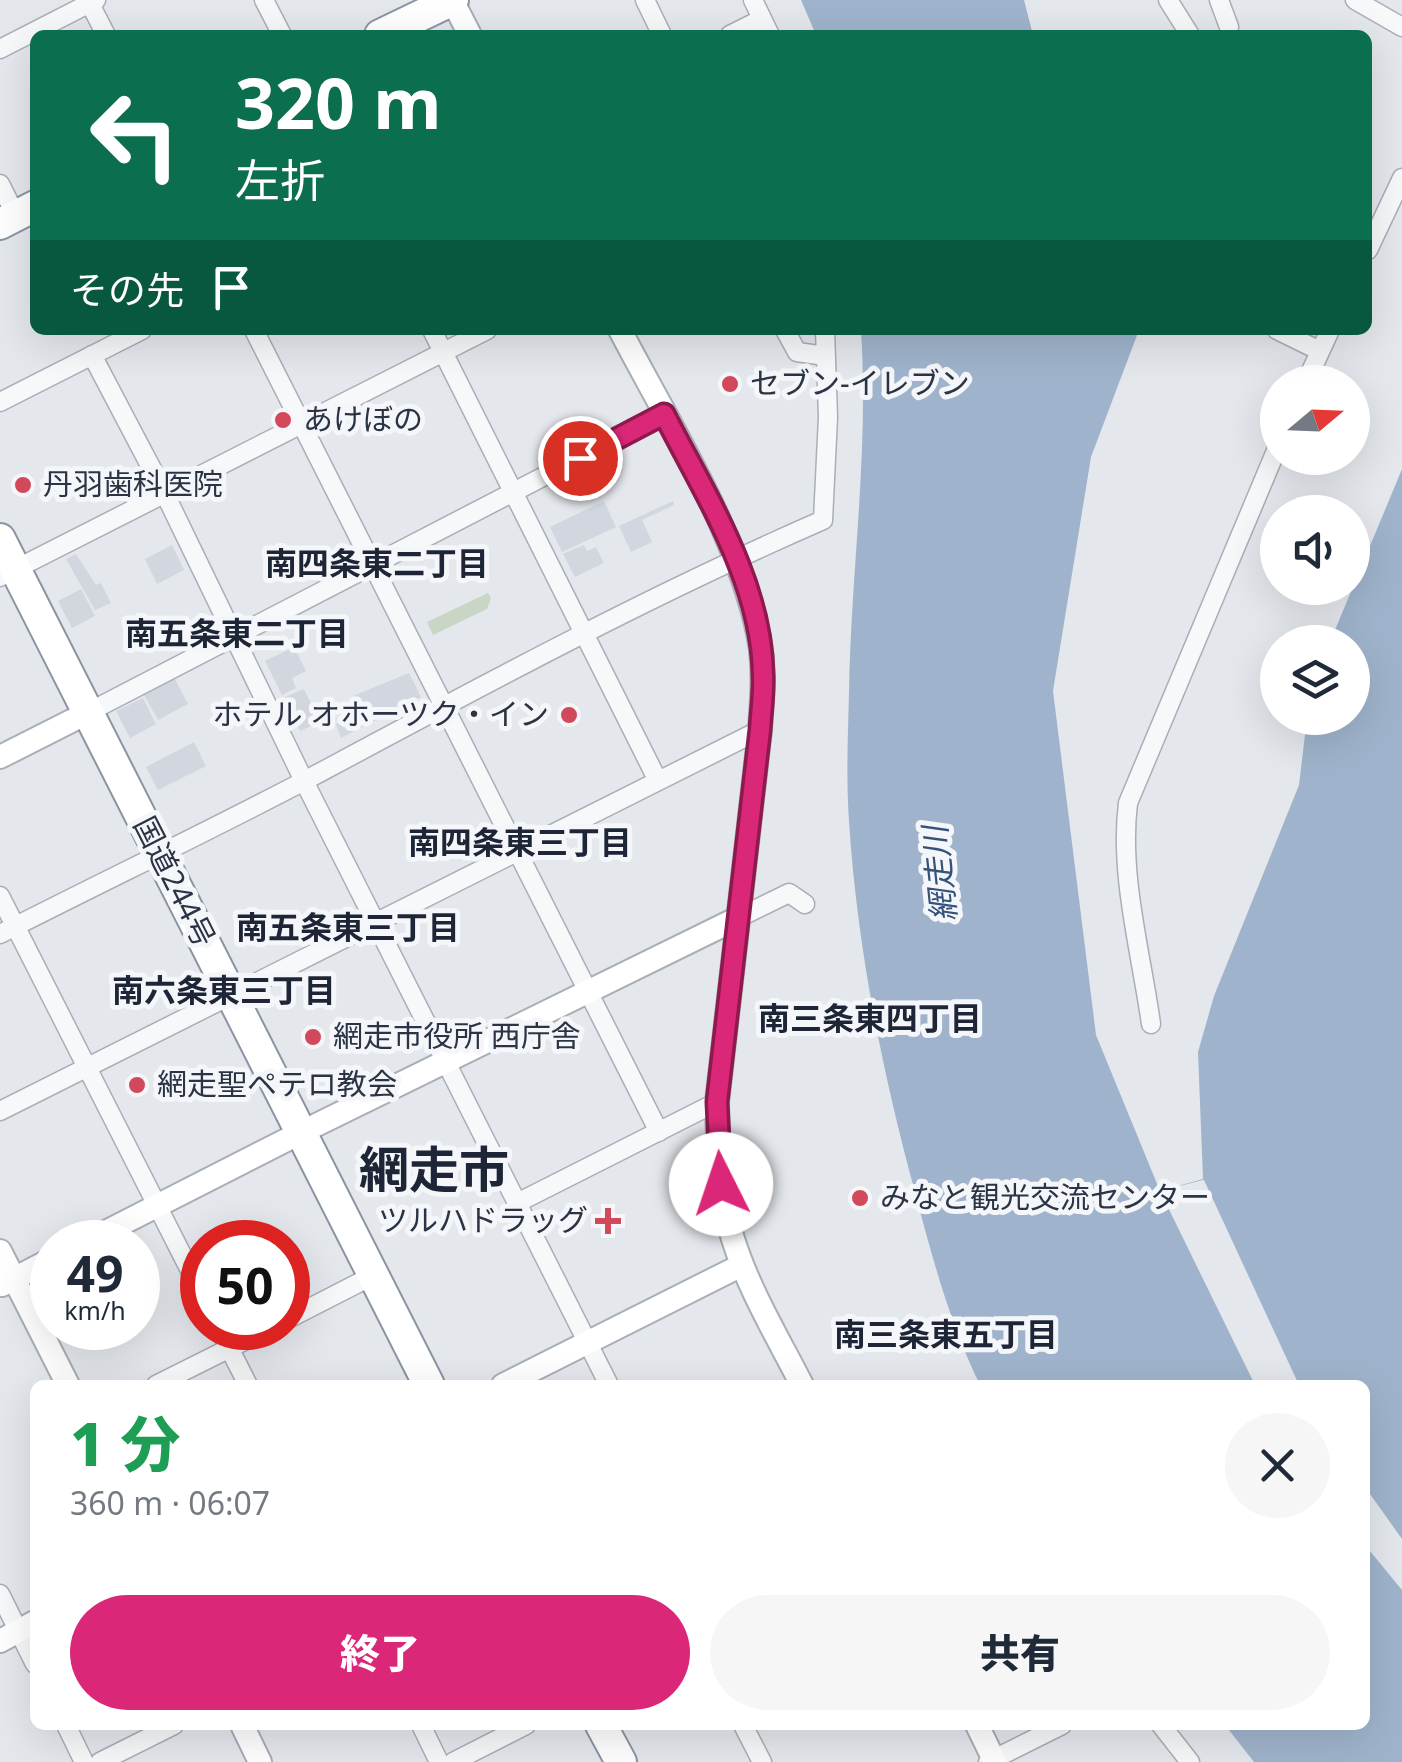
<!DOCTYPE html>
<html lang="ja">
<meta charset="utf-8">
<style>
:root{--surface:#fff;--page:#f6f6f7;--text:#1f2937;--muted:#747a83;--accent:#db2777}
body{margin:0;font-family:"Noto Sans","Noto Sans JP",sans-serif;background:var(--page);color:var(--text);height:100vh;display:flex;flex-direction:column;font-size:38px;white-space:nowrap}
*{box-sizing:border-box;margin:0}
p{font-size:32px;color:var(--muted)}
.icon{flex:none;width:55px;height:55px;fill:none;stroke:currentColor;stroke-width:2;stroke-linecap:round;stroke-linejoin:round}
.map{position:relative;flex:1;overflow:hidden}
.details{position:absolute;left:30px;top:1380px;width:1340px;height:350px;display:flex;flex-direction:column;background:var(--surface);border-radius:15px;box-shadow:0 10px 40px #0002}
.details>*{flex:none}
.top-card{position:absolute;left:30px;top:30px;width:1342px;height:305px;border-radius:15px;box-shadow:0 10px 40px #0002;background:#0b6e4f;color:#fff;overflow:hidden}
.needle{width:65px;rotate:71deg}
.buttons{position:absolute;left:1260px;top:365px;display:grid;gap:20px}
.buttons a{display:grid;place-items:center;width:110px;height:110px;border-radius:50%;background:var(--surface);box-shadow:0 10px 40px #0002;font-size:50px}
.speed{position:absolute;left:30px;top:1220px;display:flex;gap:20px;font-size:50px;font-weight:700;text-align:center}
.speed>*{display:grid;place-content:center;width:130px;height:130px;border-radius:50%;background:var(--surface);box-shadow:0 10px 40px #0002;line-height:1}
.speed small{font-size:25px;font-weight:400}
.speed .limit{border:15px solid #d22;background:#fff;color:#111}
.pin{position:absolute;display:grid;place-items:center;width:85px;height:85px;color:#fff;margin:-42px;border:5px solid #fff;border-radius:50%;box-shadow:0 2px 10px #0007}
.me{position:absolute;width:110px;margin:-55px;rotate:356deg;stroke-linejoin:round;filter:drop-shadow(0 0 8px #0008)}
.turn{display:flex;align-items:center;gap:35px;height:210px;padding:0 40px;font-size:45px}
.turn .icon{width:130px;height:130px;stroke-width:2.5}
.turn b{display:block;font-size:70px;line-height:85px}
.then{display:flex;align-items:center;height:95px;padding:0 40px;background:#0003;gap:20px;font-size:38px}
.round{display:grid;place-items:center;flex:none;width:105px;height:105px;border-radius:52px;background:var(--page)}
.headline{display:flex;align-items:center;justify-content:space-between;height:170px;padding:0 40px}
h1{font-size:60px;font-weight:800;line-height:75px;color:#1e9e55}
.cta{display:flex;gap:20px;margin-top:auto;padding:20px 40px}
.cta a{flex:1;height:115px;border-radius:60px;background:var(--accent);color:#fff;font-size:40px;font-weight:800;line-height:115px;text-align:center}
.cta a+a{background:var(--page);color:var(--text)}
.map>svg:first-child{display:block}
</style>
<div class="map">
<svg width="1402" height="1762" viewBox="0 0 1402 1762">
<rect width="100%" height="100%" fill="#e4e7ec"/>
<path fill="#d2d6de" d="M604,501L616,527L562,552L550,527Z
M673,501L674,505L642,520L652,542L631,552L619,526Z
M172,545L184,570L157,584L145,559Z
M584,545L587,551L596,547L604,563L575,577L563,554Z
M76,554L96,585L101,583L111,603L95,610L66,559Z
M81,589L95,616L72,628L58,601Z
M294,647L306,671L292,678L296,688L282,695L265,661Z
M409,673L421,697L341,738L336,724L359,711L353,696Z
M175,679L188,704L158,720L144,695Z
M304,689L313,707L324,702L331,717L300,731L285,697Z
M143,698L156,724L130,738L116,711Z
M194,742L206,766L158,790L146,767Z"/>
<path fill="#c9d6c5" d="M488,593L491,598L487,609L433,635L427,622Z"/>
<path fill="#9fb4cc" d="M801,0H1024L1033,35H816Z
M861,330H1139L1091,457L1053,691L1096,1035L1160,1191L1203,1179L1198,1052L1214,996L1299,785L1307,718H1352V642H1330L1402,469V1762H1254L1225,1725H1365V1385H980C950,1324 932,1257 915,1192C882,1071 857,946 849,821C846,778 848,735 849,692C851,570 869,452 861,330Z"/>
<path fill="#e4e7ec" d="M1203,1180H1204L1299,1385H1255L1160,1191Z
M1365,1487L1402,1539V1590L1365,1545Z"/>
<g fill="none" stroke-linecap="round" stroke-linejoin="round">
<defs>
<path id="street" d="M88,0L106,35
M264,0L282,35
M645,0L662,35
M753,0L770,35
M1168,0L1190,35
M1219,0L1229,27
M1355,0L1402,27
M730,35L762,19
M0,49L96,0
M0,184L16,216
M1368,250L1402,178
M254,330L659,1132
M432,330L658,781
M785,330L797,352L826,356
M1277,330L1320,351
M92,355L165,494L304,781L609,1385
M1306,382L1330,330
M0,402L142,330
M0,577L487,330
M87,713L664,414
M0,896L202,1294
M738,918L789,893L805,904
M0,934C102,882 205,833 306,780C476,689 646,597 823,520L828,417L825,330
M1151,1024C1141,952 1119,875 1128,803L1278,446
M0,1111L760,730
M517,1203L717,1102
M288,1319L374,1275
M219,1328L248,1385
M156,1385L270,1328
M0,1594L35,1664
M66,1725L84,1762
M421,1725L439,1762
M743,1725L762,1762
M1161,1725L1190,1762
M100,1762L174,1725
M453,1762L526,1725
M988,1762L1062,1725"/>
<path id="secondary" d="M452,0L470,35
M620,330C669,424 739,535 759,638C765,668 762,699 760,730L717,1102C718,1148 719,1195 733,1239C749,1290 778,1338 802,1385
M0,757L87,713
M86,1242L302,1132L738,918
M0,1251L68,1385
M2,1285L52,1259
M503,1385L742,1265
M0,1641L35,1622
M242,1725L260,1762
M977,1725L995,1762"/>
<path id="highway" d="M380,35L453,0
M0,224L35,206
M0,539L429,1385
M601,1725L621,1762"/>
</defs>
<use href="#street" stroke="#a9aeb7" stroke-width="21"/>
<use href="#secondary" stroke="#a9aeb7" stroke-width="26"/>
<use href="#highway" stroke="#8b94a3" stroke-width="34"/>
<use href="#street" stroke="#f7f8fa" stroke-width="18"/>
<use href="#secondary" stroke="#fff" stroke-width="22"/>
<use href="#highway" stroke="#fff" stroke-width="30"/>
</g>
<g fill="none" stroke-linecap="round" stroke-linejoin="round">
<defs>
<path id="route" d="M580,458L664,414C705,495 762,582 763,675C764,693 761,712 760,730L717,1102L721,1184"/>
</defs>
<use href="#route" stroke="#8e194d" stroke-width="25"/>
<use href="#route" stroke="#db2777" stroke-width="18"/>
</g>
<g fill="#d1495b" stroke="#f4f6f9" stroke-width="4">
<circle cx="730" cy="384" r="10"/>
<circle cx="283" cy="420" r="10"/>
<circle cx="23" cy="485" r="10"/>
<circle cx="569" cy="715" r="10"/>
<circle cx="313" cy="1037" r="10"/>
<circle cx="137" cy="1085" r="10"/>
<circle cx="860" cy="1198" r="10"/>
<path d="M603 1206h10v10h10v10h-10v10h-10v-10h-10v-10h10z"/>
</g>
<g text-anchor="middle" stroke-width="10" stroke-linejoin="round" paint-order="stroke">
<g font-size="30" fill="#2b3445" stroke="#f4f6f9" text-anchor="start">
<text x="750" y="394">セブン-イレブン</text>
<text x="303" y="430">あけぼの</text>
<text x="43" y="495">丹羽歯科医院</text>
<text x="549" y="725" text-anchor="end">ホテル オホーツク・イン</text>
<text x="333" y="1047">網走市役所 西庁舎</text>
<text x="157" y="1095">網走聖ペテロ教会</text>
<text x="880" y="1208">みなと観光交流センター</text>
<text x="588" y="1231" text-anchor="end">ツルハドラッグ</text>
</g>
<g font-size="30" fill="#2b3445" stroke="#f4f6f9">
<text transform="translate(174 882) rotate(63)" y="10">国道244号</text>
</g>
<g font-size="32" font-weight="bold" fill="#1d2536" stroke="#f4f6f9">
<text x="377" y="575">南四条東二丁目</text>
<text x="237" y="645">南五条東二丁目</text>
<text x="520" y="854">南四条東三丁目</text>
<text x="348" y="939">南五条東三丁目</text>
<text x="224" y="1002">南六条東三丁目</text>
<text x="870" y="1030">南三条東四丁目</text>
<text x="946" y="1346">南三条東五丁目</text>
</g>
<g font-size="32" font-style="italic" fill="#34527a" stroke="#f4f6f9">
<text transform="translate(940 874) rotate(-96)" y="11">網走川</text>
</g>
<g font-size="50" font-weight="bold" fill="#1d2536" stroke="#f4f6f9">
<text x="434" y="1188">網走市</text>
</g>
</g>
</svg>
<div class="buttons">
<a><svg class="needle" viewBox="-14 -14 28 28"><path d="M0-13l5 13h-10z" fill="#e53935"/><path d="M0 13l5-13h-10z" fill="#747a83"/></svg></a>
<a><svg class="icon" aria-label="sound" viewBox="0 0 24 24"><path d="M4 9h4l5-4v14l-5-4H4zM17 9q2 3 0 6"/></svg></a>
<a><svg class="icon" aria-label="layers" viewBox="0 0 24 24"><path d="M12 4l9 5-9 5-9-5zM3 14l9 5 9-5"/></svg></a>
</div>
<div class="speed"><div>49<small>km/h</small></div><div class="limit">50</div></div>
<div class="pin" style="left:580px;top:458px;background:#d93025"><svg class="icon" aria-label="arrive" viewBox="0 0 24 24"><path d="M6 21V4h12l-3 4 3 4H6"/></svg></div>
<svg class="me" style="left:721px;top:1184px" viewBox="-20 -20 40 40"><circle r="19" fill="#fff"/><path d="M0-13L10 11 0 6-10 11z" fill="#db2777"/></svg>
<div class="top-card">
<div class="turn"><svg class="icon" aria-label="left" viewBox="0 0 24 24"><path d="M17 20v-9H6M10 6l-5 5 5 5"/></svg><div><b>320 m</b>左折</div></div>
<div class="then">その先<svg class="icon" aria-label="arrive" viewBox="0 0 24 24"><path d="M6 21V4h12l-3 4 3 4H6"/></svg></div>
</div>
<section class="details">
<div class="headline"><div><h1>1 分</h1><p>360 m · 06:07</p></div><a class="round"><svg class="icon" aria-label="close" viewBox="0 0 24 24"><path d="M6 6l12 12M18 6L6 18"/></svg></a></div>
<div class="cta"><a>終了</a><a>共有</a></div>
</section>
</div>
